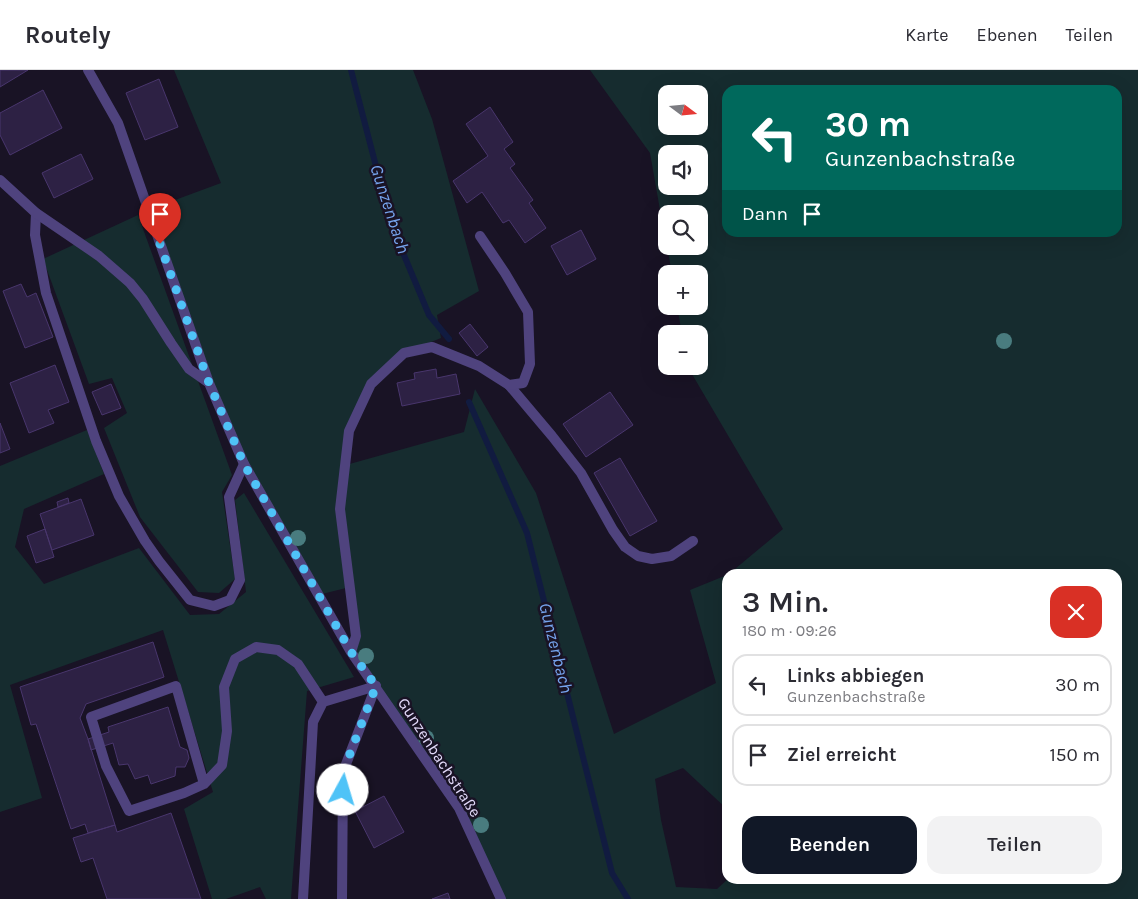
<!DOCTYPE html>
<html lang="de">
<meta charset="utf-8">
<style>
:root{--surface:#fff;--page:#f2f2f3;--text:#2b2b33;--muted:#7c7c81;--line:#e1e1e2;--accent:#111827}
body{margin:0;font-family:Karla,sans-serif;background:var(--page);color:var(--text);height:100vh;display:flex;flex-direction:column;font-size:19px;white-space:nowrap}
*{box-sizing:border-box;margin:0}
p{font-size:16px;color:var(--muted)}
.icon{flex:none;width:28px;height:28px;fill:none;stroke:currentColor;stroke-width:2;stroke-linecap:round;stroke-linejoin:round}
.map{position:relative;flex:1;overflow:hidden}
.side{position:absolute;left:722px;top:499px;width:400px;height:315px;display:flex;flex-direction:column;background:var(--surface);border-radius:15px;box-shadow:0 5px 20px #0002}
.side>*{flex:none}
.guide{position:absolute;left:722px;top:15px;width:400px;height:152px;border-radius:15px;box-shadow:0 5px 20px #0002;background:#00695c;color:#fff;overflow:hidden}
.needle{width:32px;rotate:106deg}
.fabs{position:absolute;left:658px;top:15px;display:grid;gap:10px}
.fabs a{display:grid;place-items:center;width:50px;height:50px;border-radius:10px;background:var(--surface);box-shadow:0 5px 20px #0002;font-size:25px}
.pin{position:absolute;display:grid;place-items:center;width:42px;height:42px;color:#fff;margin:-51px -21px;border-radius:50% 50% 50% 0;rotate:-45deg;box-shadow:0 0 5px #0007}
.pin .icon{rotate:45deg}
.me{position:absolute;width:55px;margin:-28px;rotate:6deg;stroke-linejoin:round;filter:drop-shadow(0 0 4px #0008)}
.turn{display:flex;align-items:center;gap:18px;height:105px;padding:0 20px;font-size:22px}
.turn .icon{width:65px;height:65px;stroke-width:2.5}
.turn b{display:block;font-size:35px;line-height:42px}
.then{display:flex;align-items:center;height:48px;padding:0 20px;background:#0003;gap:10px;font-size:19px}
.round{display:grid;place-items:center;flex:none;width:52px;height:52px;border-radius:15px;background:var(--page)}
.headline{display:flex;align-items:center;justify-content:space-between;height:85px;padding:0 20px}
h1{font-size:30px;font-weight:600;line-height:38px}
.cta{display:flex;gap:10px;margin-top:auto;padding:10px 20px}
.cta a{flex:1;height:58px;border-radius:15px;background:var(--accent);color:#fff;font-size:20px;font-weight:600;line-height:58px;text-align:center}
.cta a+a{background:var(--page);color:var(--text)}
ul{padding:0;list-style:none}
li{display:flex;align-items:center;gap:15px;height:62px;margin:0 10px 8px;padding:0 10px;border:2px solid var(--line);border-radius:15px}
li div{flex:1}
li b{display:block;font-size:19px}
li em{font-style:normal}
header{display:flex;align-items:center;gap:30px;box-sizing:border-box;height:70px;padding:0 25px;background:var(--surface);border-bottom:1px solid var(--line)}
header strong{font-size:24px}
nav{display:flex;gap:28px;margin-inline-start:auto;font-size:18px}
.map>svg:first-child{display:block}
</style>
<header>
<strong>Routely</strong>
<nav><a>Karte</a><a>Ebenen</a><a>Teilen</a></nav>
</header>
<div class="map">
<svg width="1138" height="829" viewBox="0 0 1138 829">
<rect width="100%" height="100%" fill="#191325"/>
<path fill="#162c2f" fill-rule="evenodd" d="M174,0H413L432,49L479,221L437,245L441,268L404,283L371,314L349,361L346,395L464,362L475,319L536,423L614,664L716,613L690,520L727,505V739L683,698L655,709L661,750L676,817L717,819L728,809H1118V504H729L783,459L689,299L688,296H699V264H682L677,236H699V204H672L667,176H699V144H666V174L650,83L590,0H1138V829H501L459,738L351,582L350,517L318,525L244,394L148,140L221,113ZM728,20H1118V162H728ZM666,24H699V56H666ZM666,84H699V116H666Z
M138,145L232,405L222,422L235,509L219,523L198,522L140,447L104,358L127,343L112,308L89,314L43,189Z
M87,360L104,404L24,439L15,477L44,514L139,478L190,545L219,544L246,522L235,430L244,423L354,607L307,621L291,829H266L260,817L226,829H212L184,739L213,722L163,560L10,615L42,728L0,742V396Z"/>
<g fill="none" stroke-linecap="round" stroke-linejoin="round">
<path stroke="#111b40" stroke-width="6" d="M351,0L391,154L429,245L449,269
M469,332L527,463L612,803L628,829"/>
</g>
<path fill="#2d2144" stroke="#49366d" d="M0,0H28L0,17Z
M159,9L178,57L145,70L126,23Z
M43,20L62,58L10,85L0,65V43Z
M490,37L513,72L504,79L515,94L510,98L533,130L529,133L546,158L525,173L509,150L503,153L482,122L467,133L453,111L488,86L466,54Z
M81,84L93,109L54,128L42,103Z
M581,160L596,189L567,205L551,176Z
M21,214L27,227L36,223L53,267L25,278L3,221Z
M470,254L488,277L477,286L459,263Z
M55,295L69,332L48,340L54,353L29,363L10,313Z
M436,299L437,308L456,304L460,324L402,336L397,313L415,309L414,303Z
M111,314L121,338L102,345L92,322Z
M610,322L633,355L586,387L563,354Z
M0,353L10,379L0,383Z
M620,388L657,451L630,466L594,403Z
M68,428L69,433L58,437L57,432Z
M81,429L94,465L52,480L40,444Z
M45,459L54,487L36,493L27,466Z
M153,572L164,607L86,634L80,648L88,669L115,755L88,763L85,754L71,759L36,654L31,655L20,617Z
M168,637L180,677L187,680L189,688L185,697H176L175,706L151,714L148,705L135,709L128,694L119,695L113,673L91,680L88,669L109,662L108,657Z
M384,726L404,762L374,778L355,741Z
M171,743L201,829H107L93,788L81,792L73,768L115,755L117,762Z
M448,823L450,829H432Z"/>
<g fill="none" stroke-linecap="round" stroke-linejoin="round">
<path stroke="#4f437e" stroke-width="10" d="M36,143L35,165L46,223L96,371L119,426L145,471L159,491L190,530L214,536L230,530L240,510L229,427L244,394
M509,315L552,366L581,403L613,460L625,477L638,486L652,489L671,486L693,471
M204,714L176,616L91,647L106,696L129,741L184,723L204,714L222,695L227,661L224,617L235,589L256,577L278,580L298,594L323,632
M303,829L313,652L323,632L376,616"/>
<path stroke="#4f437e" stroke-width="10" d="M88,0L118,53L209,313L244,394L351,582L459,738L501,829
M0,110L36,143L99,186L130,213L143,229L171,273L189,299L209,313
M351,582L356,566L340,439L349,361L371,314L404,283L432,277L479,296L509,315L523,313L530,294L528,242L505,203L480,166
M342,829L343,702L376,616"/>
</g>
<g fill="#497c7f">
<circle cx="1004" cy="271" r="8"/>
<circle cx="298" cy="468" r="8"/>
<circle cx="366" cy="586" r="8"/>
<circle cx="426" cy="668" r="8"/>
<circle cx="481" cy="755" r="8"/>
</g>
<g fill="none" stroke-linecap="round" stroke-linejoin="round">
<path stroke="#4fc3f7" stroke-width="9" stroke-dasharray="0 16.2" d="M160,174L209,313L244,394L351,582L376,616L343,702V720"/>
</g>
<g text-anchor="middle" stroke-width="5" stroke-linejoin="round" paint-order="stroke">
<g font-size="16" fill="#e4dbfb" stroke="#191325">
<text transform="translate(440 687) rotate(57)" y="6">Gunzenbachstraße</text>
</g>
<g font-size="18" font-style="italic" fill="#76a4ee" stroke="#191325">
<text transform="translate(390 139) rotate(72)" y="6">Gunzenbach</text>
<text transform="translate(556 578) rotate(76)" y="6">Gunzenbach</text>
</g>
</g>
</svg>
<div class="fabs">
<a><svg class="needle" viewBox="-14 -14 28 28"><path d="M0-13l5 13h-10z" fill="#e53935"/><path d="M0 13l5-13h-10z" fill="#7c7c81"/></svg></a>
<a><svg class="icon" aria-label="sound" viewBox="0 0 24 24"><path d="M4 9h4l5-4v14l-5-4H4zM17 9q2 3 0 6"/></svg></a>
<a><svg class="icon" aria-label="search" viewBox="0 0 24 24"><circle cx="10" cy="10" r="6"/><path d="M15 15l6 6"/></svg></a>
<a>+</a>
<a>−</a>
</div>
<div class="pin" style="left:160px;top:174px;background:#d93025"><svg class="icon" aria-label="arrive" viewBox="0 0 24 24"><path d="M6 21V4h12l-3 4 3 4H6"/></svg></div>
<svg class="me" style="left:343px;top:720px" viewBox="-20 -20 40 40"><circle r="19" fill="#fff"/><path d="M0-13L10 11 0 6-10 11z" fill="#4fc3f7"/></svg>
<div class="guide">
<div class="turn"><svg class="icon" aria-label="left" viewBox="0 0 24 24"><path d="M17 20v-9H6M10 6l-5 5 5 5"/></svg><div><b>30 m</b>Gunzenbachstraße</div></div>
<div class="then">Dann<svg class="icon" aria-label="arrive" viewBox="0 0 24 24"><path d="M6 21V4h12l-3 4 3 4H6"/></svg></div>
</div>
<section class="side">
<div class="headline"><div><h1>3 Min.</h1><p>180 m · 09:26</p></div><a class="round" style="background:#d93025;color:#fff"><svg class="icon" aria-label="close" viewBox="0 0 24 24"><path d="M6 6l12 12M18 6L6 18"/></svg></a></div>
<ul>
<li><svg class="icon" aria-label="left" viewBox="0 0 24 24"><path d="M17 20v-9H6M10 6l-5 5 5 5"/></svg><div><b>Links abbiegen</b><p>Gunzenbachstraße</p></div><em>30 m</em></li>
<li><svg class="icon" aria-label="arrive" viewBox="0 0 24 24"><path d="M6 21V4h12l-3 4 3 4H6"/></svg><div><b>Ziel erreicht</b></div><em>150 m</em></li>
</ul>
<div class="cta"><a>Beenden</a><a>Teilen</a></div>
</section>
</div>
